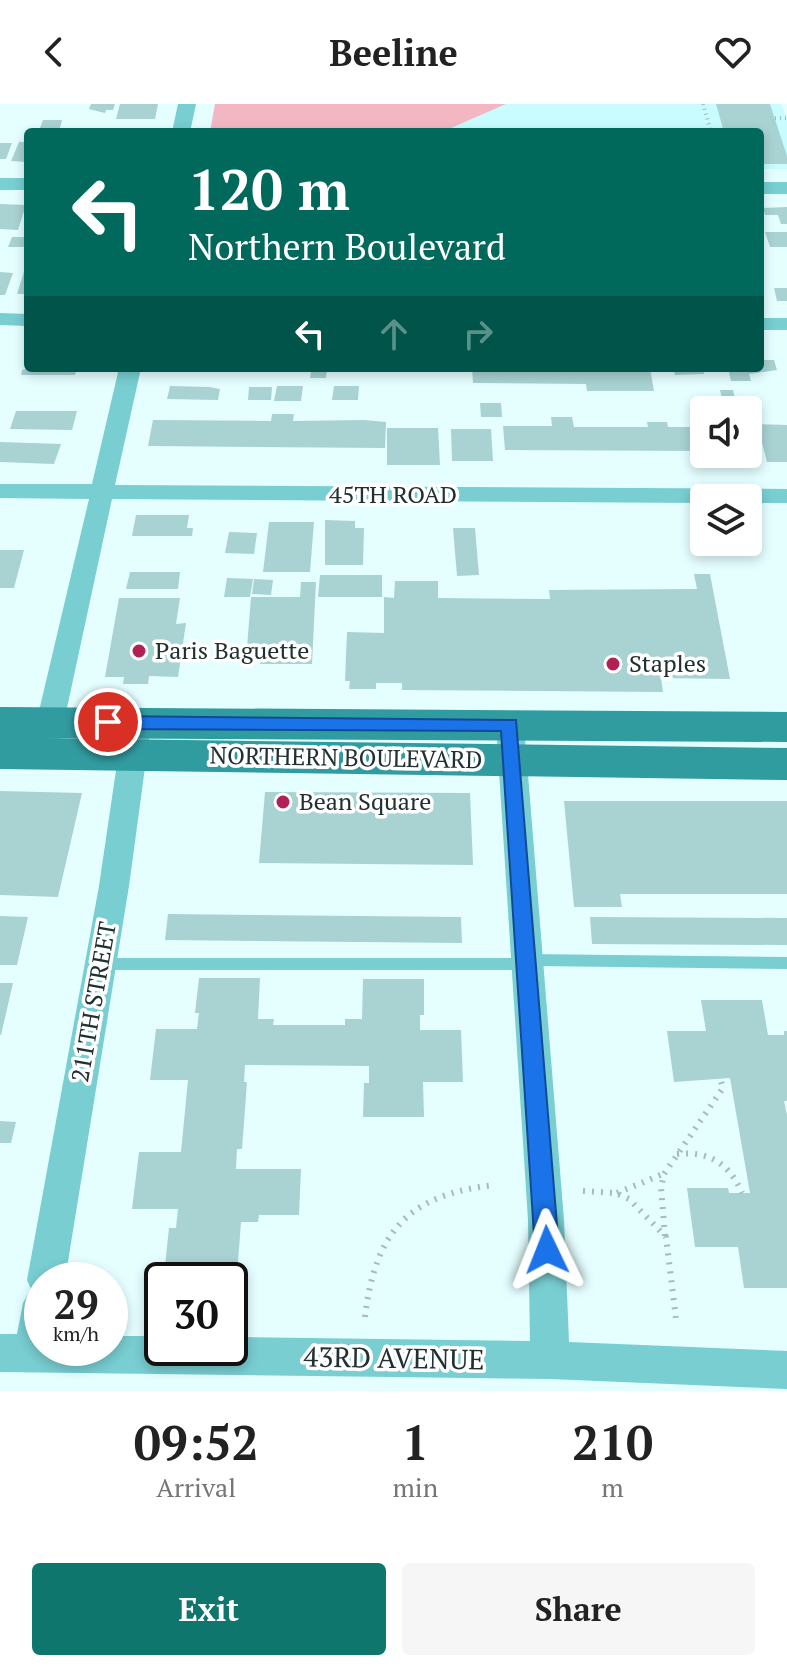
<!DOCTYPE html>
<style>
:root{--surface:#fff;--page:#f6f6f6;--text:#222;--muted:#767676;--accent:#0f766e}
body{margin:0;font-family:"PT Serif",serif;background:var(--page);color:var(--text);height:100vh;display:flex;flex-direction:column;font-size:30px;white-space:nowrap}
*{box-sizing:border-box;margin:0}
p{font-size:26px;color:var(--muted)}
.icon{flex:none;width:44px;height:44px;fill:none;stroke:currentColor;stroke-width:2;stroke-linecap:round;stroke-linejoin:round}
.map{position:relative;height:1287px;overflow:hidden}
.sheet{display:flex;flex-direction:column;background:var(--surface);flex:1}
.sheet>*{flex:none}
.top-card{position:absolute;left:24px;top:24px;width:740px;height:244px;border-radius:8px;box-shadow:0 4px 12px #0003;background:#00695c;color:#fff;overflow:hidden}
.tools{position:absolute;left:690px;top:292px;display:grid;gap:16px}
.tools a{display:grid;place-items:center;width:72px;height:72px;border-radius:8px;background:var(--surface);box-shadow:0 4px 12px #0003;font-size:40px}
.speed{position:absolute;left:24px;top:1158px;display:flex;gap:16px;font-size:40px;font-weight:700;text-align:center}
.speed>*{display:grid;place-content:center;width:104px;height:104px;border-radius:50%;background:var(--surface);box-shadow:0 4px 12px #0003;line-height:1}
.speed small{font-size:20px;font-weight:400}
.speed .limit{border:4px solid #111;border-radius:12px;background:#fff;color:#111}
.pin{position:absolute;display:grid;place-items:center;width:68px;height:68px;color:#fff;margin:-34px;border:4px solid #fff;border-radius:50%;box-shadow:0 2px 8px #0007}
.me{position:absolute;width:88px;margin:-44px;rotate:358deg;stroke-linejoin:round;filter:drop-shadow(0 0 6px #0008)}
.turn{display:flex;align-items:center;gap:28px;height:168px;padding:0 32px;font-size:36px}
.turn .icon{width:104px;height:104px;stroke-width:2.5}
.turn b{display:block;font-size:56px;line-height:68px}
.lanes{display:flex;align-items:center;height:76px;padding:0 32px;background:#0003;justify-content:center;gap:40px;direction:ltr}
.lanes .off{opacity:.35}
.eta{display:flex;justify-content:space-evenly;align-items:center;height:136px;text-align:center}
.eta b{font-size:48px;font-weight:600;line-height:56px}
.primary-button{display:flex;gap:16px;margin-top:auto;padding:16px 32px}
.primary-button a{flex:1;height:92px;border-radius:8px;background:var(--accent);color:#fff;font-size:32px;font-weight:600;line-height:92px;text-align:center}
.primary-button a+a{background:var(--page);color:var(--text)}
header{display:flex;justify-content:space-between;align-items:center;height:104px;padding:0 32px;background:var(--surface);font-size:36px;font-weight:600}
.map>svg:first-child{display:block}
</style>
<header><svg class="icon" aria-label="back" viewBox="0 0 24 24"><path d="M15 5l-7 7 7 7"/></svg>Beeline<svg class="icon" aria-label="heart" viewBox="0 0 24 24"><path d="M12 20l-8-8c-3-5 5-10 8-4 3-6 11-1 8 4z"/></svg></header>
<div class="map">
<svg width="787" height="1287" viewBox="0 0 787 1287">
<rect width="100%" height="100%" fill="#e5feff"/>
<path fill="#c8fcfe" d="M506,0H781L787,15V65H760V28H442Z"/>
<path fill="#f3b7c4" d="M215,0H506L442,28H210Z"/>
<path fill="#a9d2d3" d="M91,0H115L113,6H106L105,9L89,5Z
M120,0H158L155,15H116Z
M716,0H770L787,52V60H760V28H724Z
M43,16H62L60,24H40Z
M19,38H28V58L11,57Z
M0,39H12L6,55H0Z
M0,100L26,101L18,126L0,125Z
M787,103V120H781L778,111H765L763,104Z
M765,128H787V143H770Z
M12,133H28L24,143H8Z
M27,158L28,190H17Z
M0,168L13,169L5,191H0Z
M774,184H787V197H777Z
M761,250L763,256H774L777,266L749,270L751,277H731L728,264H760Z
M27,264H77L75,271H21L22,266Z
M304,264H327L326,274H310L311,268L303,267Z
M472,264H650L654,287H587L586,280L473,279Z
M673,264H703L704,270L675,271Z
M170,282L209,283L220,285L218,296L167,295Z
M277,282H303L301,297H274Z
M334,282H359L358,296H332Z
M249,283H272L271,296H248Z
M720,286H733L736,299H723Z
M480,299H501L502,313H481Z
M16,307H77L72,326L10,325Z
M272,310H294L293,317L364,316L386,318L385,344L148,342L153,316L271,317Z
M551,313H572L574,323H648L647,318H667L668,323H704V347L505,346L503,322H552Z
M757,320L787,321V358H767Z
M387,324H438L440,361H387Z
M451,325H491L493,357H452Z
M0,338L61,340L54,360L0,358Z
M136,411H189L187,424H193L192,432H132Z
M325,416L355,417V424H364L363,461H325Z
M269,418H314L310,468H263Z
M453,424H475L479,471L457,472Z
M229,428L257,429L254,450L225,449Z
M0,446H24L14,484H0Z
M130,468H180L178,485H126Z
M694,470H710L730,575L661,574L663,588L402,586V579H376V585H349L350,577H345L347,528L384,529V493L394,494L395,477H438V494L550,495L549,486L697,485Z
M320,471H382V493H318Z
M227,474L253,475L250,493H224Z
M254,475L273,476L271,491L252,490Z
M301,478H316L312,560H260V556H246L251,493H300Z
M119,494H180L176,520L186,519L178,573L149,572L148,580H123L124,573H105Z
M0,687L82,689L58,793L0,791Z
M265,688L470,689L473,761L259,759Z
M564,697H787V790H620L622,803H574Z
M168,810L461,813L462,839L165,836Z
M0,812L28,813L17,861H0Z
M590,813L787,814V841L592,840Z
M199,874H260L258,915H274L273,921H345V915H362L363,875H424V911H420V926H461L463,978H423L424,1013H363L364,979H369V962L245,961L244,978H247L242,1045H237L236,1065H301L299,1111H259L258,1118H241L237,1171H164L169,1124H176L178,1105H132L139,1048H181L188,976H150L156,925H197L199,909H195Z
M0,879H13L1,931H0Z
M701,896H762L768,931H784V927H787V997H784L787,1011V1184H744L738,1143H695L687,1084H728L729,1089H750L730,974L674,978L667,927H706Z
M0,1017L16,1018L11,1039H0Z"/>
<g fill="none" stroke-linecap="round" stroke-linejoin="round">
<path stroke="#a6bcbc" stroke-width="4" stroke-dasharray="1 4" stroke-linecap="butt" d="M703,0L711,28
M775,14H787"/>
<path stroke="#a6bcbc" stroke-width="6" stroke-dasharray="2 7" stroke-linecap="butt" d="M677,1050C709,1047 729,1059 742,1089
M583,1087L616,1089L629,1095L666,1133L676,1215
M617,1089L663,1070
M665,1132L661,1083L664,1070L723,984L720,974
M365,1213C375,1128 408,1090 495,1081"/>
<path fill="#78ced1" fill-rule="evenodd" d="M528,850L787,853V865L535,862L528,866H100L94,865L92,860L94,855L100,854H521Z"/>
<path fill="#78ced1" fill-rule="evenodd" d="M178,0H196L190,28H172Z
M0,74H28V86H0Z
M760,78H787V90H760Z
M0,209L28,210V222L0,221Z
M760,214H787V226H760Z
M119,264H141L115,381L787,385V399H748V394H704V399L112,395L59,641L55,648L45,651L35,648L31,641L89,395L0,394V380H92Z
M137,609L147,612L151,619L129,782L65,1176H42V1244H110V1232H162V1244H230V1233L530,1237L528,1116L496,621L500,614L510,611L520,614L524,621L564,1116L569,1238L787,1247V1285L550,1275L0,1268V1230H17L23,1199L31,1185L27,1176L99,782L123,619L127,612Z"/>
<path fill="#319ca0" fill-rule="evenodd" d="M0,603L787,608V638L38,634L787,644V676L0,665Z"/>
</g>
<path fill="#1a73e8" stroke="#114b97" stroke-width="2" d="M108,612L516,616L559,1146L556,1154L547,1157L539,1154L535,1146L501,627L108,625L99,618Z"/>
<g fill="#b12156" stroke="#fff" stroke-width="3">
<circle cx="139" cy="547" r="8"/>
<circle cx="613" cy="560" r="8"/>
<circle cx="283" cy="698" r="8"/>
</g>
<g text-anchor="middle" stroke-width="7" stroke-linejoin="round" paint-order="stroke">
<g font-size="24" fill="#213131" stroke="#fff">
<text x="393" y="399">45TH ROAD</text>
<text transform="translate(346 654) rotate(1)" y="8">NORTHERN BOULEVARD</text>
<text transform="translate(94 898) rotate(-80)" y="8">211TH STREET</text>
</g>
<g font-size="24" fill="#213131" stroke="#fff" text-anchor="start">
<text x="155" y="555">Paris Baguette</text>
<text x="629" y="568">Staples</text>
<text x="299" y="706">Bean Square</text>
</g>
<g font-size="28" fill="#213131" stroke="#fff">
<text transform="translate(394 1254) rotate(1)" y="10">43RD AVENUE</text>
</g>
</g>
</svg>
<div class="tools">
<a><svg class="icon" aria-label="sound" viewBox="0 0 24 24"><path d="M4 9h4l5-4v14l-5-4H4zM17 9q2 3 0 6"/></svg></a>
<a><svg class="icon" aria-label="layers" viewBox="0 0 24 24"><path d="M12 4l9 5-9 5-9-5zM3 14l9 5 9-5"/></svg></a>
</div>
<div class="speed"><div>29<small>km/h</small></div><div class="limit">30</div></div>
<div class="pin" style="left:108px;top:618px;background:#d93025"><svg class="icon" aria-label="arrive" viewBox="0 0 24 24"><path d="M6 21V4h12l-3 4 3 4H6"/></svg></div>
<svg class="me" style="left:547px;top:1146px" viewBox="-20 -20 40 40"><path d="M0-17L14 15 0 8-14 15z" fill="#1a73e8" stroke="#fff" stroke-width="4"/></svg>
<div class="top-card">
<div class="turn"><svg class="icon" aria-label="left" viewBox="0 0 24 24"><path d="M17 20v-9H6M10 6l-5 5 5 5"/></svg><div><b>120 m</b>Northern Boulevard</div></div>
<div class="lanes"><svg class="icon" aria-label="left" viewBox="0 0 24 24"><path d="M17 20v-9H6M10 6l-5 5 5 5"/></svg><svg class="icon off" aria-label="ahead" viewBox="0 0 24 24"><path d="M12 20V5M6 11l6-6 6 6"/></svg><svg class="icon off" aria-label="right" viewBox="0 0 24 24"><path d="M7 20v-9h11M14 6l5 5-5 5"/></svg></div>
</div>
</div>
<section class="sheet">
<div class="eta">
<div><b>09:52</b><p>Arrival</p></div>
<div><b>1</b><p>min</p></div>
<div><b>210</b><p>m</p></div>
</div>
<div class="primary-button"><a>Exit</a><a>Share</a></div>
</section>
